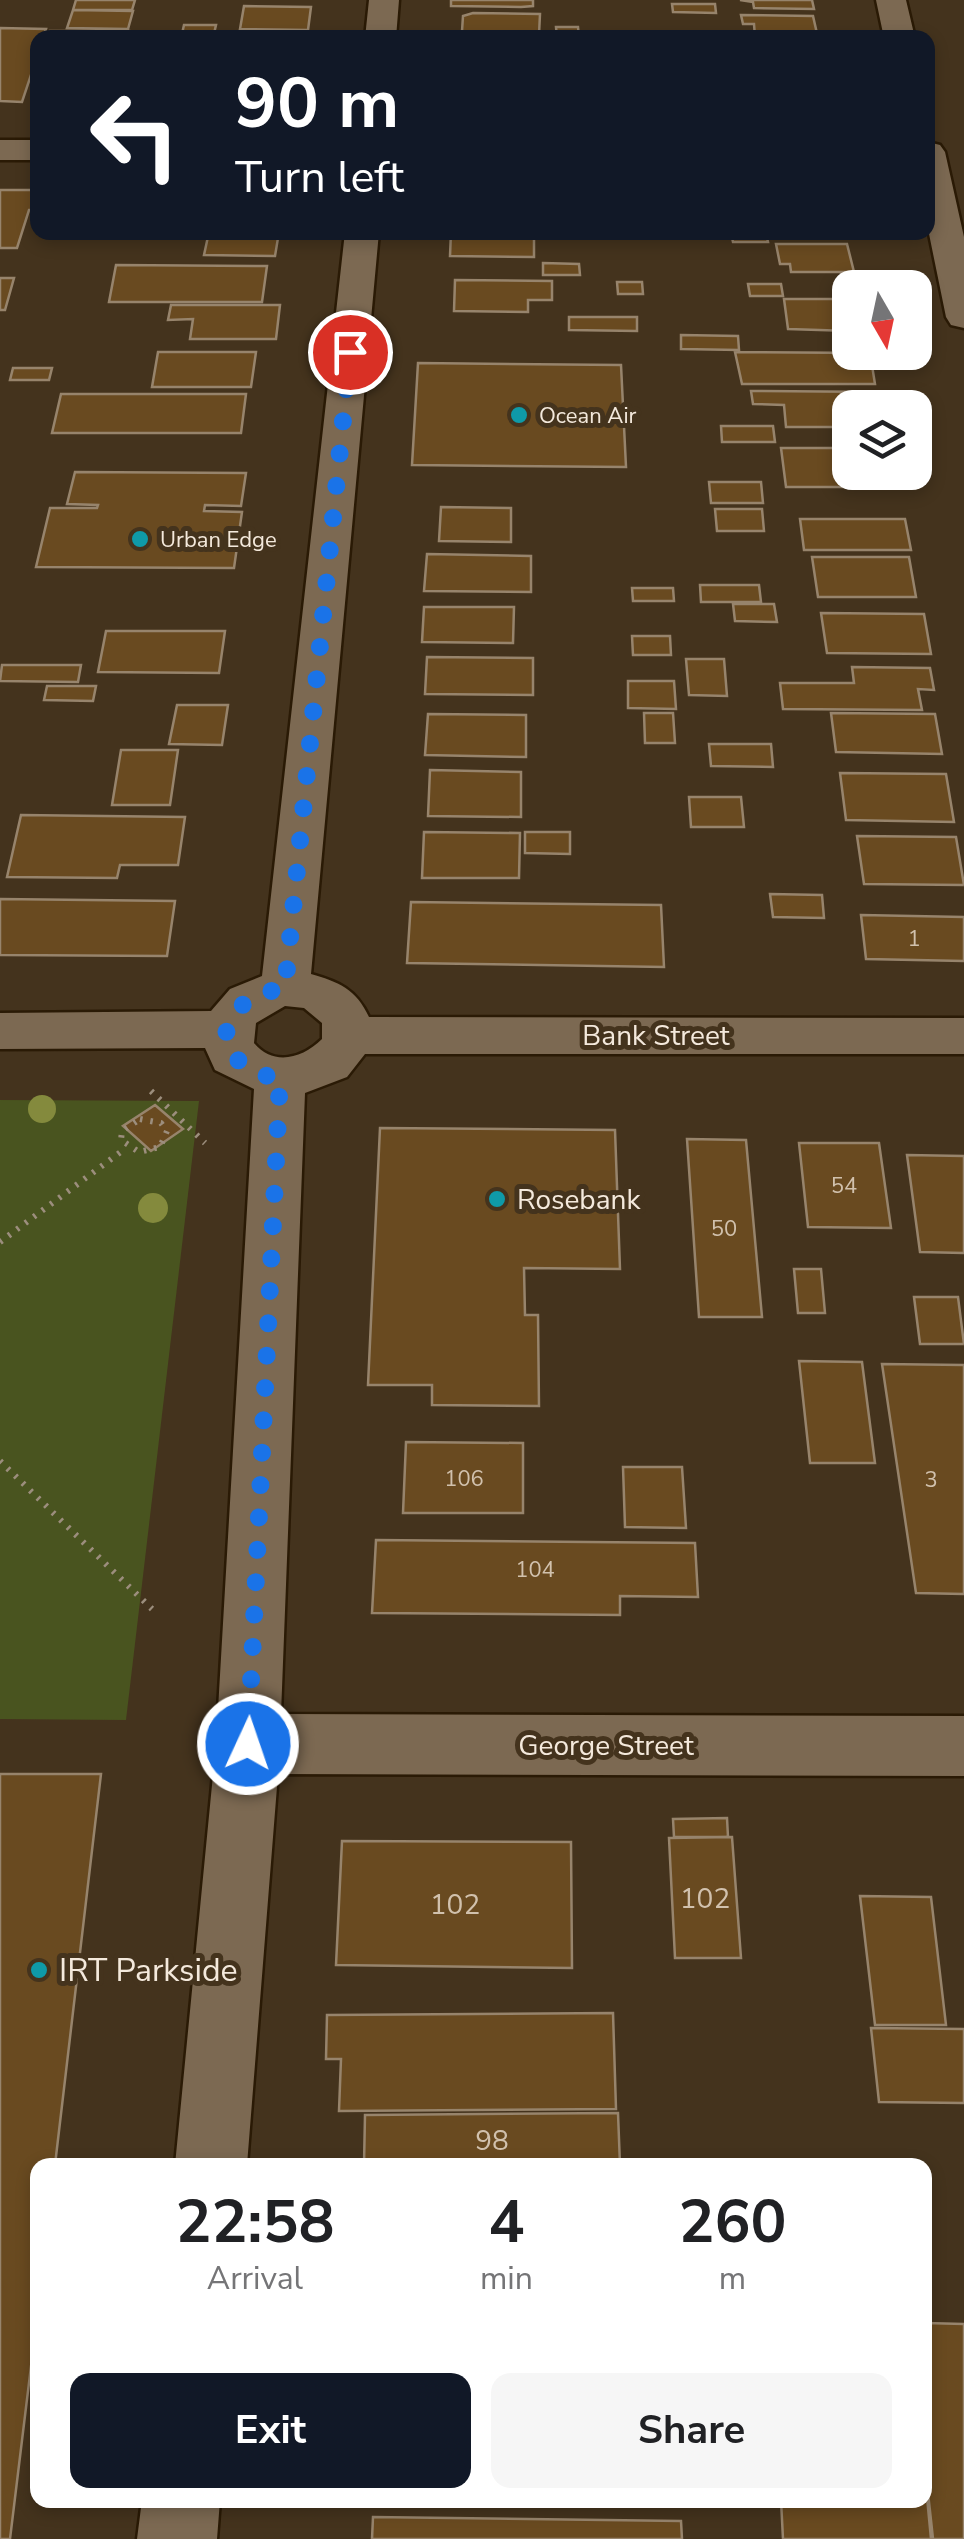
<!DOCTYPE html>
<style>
:root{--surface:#fff;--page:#f6f6f6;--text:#202124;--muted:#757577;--accent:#111827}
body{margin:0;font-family:"Nunito Sans",sans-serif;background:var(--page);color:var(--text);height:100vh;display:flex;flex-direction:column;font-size:38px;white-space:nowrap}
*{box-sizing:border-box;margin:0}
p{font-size:32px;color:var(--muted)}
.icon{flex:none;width:55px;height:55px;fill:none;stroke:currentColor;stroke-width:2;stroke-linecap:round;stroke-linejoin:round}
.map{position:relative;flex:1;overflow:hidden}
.sheet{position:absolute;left:30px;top:2158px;width:902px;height:350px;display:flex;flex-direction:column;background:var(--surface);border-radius:20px;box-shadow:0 5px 15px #0003}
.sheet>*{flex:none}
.hud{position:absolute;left:30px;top:30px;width:905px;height:210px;border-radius:20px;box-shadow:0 5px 15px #0003;background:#111827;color:#fff;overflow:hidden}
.needle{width:65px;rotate:171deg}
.controls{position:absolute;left:832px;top:270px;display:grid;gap:20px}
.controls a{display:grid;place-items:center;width:100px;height:100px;border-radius:20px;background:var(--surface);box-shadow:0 5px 15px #0003;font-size:50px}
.pin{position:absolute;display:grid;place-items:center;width:85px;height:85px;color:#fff;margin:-42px;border:5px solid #fff;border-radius:50%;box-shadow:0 2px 10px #0007}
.me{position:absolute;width:110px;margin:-55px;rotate:3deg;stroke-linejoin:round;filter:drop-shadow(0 0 8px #0008)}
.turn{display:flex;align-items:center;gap:35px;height:210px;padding:0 40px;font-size:45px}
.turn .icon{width:130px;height:130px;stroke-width:2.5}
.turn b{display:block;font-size:70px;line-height:85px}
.eta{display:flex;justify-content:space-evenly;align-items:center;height:170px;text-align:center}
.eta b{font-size:60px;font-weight:700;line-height:70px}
.primary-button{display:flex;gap:20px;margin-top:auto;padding:20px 40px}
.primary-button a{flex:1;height:115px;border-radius:20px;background:var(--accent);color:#fff;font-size:40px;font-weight:700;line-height:115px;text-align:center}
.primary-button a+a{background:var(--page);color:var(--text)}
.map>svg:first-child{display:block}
</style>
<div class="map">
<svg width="964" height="2539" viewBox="0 0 964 2539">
<rect width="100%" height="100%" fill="#44331d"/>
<path fill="#49541f" d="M0,1100L199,1101L126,1720L0,1719Z"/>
<path fill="#694a20" stroke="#97846c" stroke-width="2.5" d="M76,0H135L132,10H73Z
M451,0H533V6L521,7L451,6Z
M740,0H812L814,9L754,8L753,2Z
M672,4H715L716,13L673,12Z
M244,6L311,7L308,30L240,29Z
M73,10L133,11L128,29L67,28Z
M473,13L540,14L539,35L462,31L463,16Z
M741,15L813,16L818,38L755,37L754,24H743Z
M184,25H216L213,38H181Z
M556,27H578L579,38H557Z
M0,28L46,29L43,38H38V54L22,102L0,101Z
M50,31H129L128,38H48Z
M0,190H38V210H29L17,248H0Z
M209,232H279L275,256L204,255Z
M451,232H534V257L450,256Z
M731,233H766L768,242H733Z
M776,244H847L854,272H791L790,264H780Z
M543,263L579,264L580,275H543Z
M116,265L267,266L262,302H109Z
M0,278H14L5,310H0Z
M455,280L552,281V300H528V312L454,311Z
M617,282H642L643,294H618Z
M748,284H781L783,296H750Z
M784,299H850V331L788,329Z
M171,305H280L276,339H190L193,319L168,320Z
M569,317H637V331L569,330Z
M681,335L738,336L739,350L681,349Z
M158,352H256L251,387H152Z
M735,352L870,353L875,384H742Z
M418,363L621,365L626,467L412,465Z
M13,368H52L49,380H10Z
M751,391L884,392L887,408H850V427H786L784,405L753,404Z
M61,394H246L241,433H52Z
M721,426H773L775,442H722Z
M781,448H850V472H896L899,487H786Z
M75,472L246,473L241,506L205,505L204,511L242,512L234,568L36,567L50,508H97L98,505L67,504Z
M709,482H761L763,503H711Z
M441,507L511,508V542L439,541Z
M715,509H762L764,531H717Z
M800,519H905L911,550H804Z
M427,554L531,556V592L424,591Z
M812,557H909L916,597H818Z
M700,585H759L761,602H701Z
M632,588H673L674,601H633Z
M733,604H774L777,622L735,621Z
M424,607H514L513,643L422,642Z
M821,613L924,614L931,654L827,653Z
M106,631H225L219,673L98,672Z
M632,636H670L671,655H633Z
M427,657L533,658V695L425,694Z
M686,659H724L727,696L689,695Z
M2,665H81L78,682L0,681Z
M852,667L930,668L934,690L918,689L922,710L783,709L780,683H854Z
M628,681H674L676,709L628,708Z
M47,686H96L93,701L44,700Z
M177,705H228L222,745L169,744Z
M644,713H673L675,743H645Z
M831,713L935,714L942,754L836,752Z
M428,714L526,715V757L425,755Z
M709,744H771L773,767L711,766Z
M121,750H178L170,805H112Z
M430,770L521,772V817L428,816Z
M840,773L946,774L954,822L846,820Z
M689,797H741L744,827H691Z
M21,815L185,817L178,865H120L117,878L7,877Z
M424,832L520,833L519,878H422Z
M525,832H570V854L525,853Z
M857,836L956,837L964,885L864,884Z
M770,894L822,895L824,918L773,917Z
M0,899L175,901L167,956L0,955Z
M411,902L661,905L664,967L407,963Z
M861,915L964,917V961L866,959Z
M155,1105L183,1129L151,1151L123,1126Z
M380,1128L615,1130L620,1269L524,1268L525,1315H538L539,1406L432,1405V1385H368Z
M687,1139L746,1140L762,1317H699Z
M799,1143H879L891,1228L808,1227Z
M907,1155L964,1156V1253L920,1252Z
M794,1269H821L825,1313H798Z
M914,1297H958L964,1344H920Z
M799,1361L862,1362L875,1463H810Z
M882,1364L964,1365V1594L916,1593Z
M406,1442L523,1443V1513H403Z
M623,1467H682L686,1528L625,1527Z
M376,1540L695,1543L698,1597L620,1596V1615L372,1613Z
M0,1774H101L55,2165H38V2309L10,2539H0Z
M727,1818L728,1837H674L673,1819Z
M732,1837L741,1958H675L669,1838Z
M342,1841L571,1842L572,1968L336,1965Z
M860,1896L931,1897L946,2025H875Z
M613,2013L616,2109L339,2111L341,2059H326L327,2015Z
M871,2028L964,2029V2103L879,2102Z
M618,2113L620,2165H364L365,2115Z
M925,2323L964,2324V2539H933L925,2465Z
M925,2476L931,2539H783L781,2500H925Z
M373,2517L681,2521L682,2539H372Z"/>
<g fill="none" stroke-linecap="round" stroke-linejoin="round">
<defs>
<path id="minor" d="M369,0H399L396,38H365Z
M876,0H906L915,38H884Z
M0,140H38V160H0Z
M928,142L940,145L945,152L964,237V328L951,325L946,317L928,229Z
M345,232H379L311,974C339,982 356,989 369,1017L964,1018V1054H365L347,1077L305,1093L281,1714L964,1716V1776L278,1774L247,2165H175L216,1744L254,1089L215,1070L205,1048L0,1049V1013L211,1011L230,989L262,976ZM285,1006L304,1008L322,1023V1039C302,1059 273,1066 254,1043L256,1023Z
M142,2500H220L217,2539H137Z"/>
</defs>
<use href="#minor" stroke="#2a1a05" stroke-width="5"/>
<path stroke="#9c8e7d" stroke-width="6" stroke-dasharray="2.5 8" stroke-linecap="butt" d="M151,1091L205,1143
M140,1119L161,1123L167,1131L160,1147L139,1152L121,1140L122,1131Z
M0,1242L126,1148
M0,1461L152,1609"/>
<use href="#minor" fill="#7c6952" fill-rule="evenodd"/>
</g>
<g fill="#848a3d">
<circle cx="42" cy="1109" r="14"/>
<circle cx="153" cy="1208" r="15"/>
</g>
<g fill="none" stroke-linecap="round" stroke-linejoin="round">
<path stroke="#1a73e8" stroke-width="18" stroke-dasharray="0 32.4" d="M248,1744L280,1078L262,1075L233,1057L226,1030C236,1002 257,993 285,988L350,352"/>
</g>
<g fill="#0f9aa8" stroke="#44331d" stroke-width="4">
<circle cx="519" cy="415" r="10"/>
<circle cx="140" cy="539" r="10"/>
<circle cx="497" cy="1199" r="10"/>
<circle cx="39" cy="1970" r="10"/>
</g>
<g text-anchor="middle" stroke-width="10" stroke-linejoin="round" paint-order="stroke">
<g font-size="22" fill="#f4e9dc" stroke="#44331d" text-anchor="start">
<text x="539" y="423">Ocean Air</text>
<text x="160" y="547">Urban Edge</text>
</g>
<g font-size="22" fill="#d1c1ad">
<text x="914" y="946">1</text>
<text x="844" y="1193">54</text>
<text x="724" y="1236">50</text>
<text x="464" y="1486">106</text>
<text x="931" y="1487">3</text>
<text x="535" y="1577">104</text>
</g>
<g font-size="28" fill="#f4e9dc" stroke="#44331d">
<text x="656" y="1045">Bank Street</text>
<text x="606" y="1755">George Street</text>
</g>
<g font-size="28" fill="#f4e9dc" stroke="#44331d" text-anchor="start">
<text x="517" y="1209">Rosebank</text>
</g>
<g font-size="28" fill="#d1c1ad">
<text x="705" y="1908">102</text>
<text x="455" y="1914">102</text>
<text x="492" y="2150">98</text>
</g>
<g font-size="32" fill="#f4e9dc" stroke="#44331d" text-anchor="start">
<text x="59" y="1981">IRT Parkside</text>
</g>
</g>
</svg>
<div class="controls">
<a><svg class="needle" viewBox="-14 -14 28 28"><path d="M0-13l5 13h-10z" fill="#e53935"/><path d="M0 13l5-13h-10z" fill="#757577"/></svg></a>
<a><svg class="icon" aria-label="layers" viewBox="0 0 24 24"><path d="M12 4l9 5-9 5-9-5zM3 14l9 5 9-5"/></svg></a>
</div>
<div class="pin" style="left:350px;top:352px;background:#d93025"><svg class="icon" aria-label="arrive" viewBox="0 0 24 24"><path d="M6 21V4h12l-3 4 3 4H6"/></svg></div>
<svg class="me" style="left:248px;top:1744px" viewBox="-20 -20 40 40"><circle r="17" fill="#1a73e8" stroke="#fff" stroke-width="3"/><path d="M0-11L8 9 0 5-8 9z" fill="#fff"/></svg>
<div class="hud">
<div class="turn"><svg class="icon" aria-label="left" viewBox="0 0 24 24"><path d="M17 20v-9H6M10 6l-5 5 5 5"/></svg><div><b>90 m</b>Turn left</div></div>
</div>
<section class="sheet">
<div class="eta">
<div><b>22:58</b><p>Arrival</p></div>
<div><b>4</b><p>min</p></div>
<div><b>260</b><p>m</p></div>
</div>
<div class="primary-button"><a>Exit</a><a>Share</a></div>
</section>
</div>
